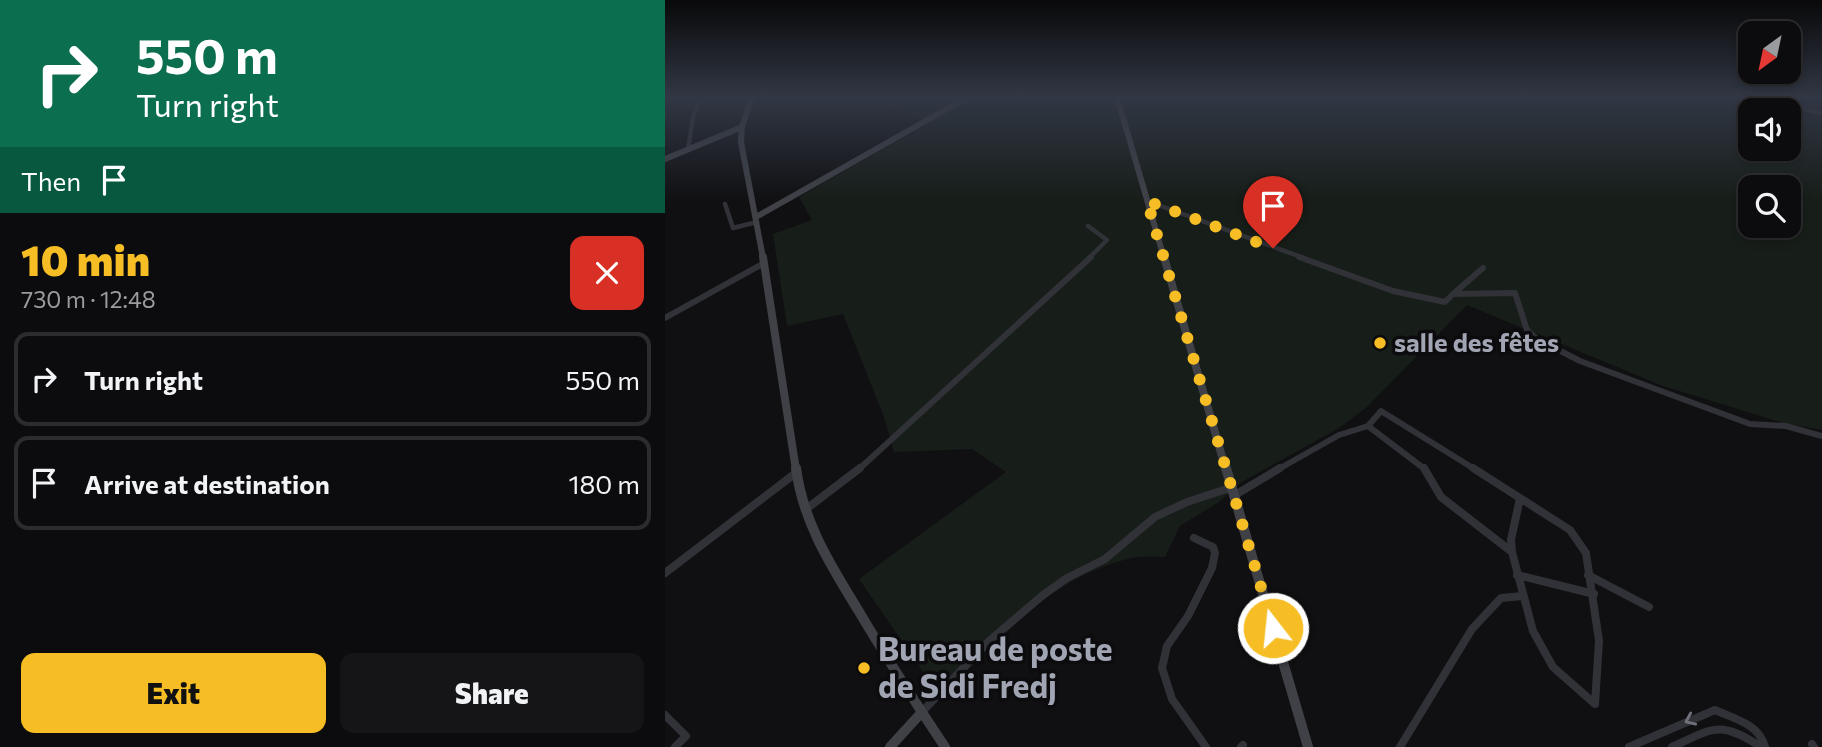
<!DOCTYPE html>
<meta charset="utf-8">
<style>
:root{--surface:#0c0c0e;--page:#151517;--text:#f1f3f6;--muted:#9a9b9e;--line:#2c2c2e;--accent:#f6be24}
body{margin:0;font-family:Commissioner,sans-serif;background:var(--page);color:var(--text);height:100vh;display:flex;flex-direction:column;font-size:26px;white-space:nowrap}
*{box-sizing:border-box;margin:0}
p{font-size:23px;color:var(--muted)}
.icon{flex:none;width:38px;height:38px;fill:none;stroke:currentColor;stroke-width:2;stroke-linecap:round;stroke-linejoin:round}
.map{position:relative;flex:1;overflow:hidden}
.side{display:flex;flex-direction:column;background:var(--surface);width:665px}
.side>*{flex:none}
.hud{background:#0b6e4f;color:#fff;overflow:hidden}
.needle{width:46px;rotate:213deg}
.tools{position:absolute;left:1073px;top:21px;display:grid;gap:14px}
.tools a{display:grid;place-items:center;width:63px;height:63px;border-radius:14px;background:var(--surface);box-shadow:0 4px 10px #0003,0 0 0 2px var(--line);font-size:35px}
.pin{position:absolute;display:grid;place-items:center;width:60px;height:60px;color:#fff;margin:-72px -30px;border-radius:50% 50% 50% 0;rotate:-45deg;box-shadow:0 0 7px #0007}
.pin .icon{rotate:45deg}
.me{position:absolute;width:77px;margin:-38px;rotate:344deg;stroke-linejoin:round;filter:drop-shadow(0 0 5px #0008)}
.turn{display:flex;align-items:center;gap:24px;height:147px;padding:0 21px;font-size:32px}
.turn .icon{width:91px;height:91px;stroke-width:2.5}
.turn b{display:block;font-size:49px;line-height:60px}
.then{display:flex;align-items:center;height:66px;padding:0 21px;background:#0003;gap:14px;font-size:26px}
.round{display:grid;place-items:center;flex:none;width:74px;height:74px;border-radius:14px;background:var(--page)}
.headline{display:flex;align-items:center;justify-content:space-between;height:119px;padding:0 21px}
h1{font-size:42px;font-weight:800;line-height:52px;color:var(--accent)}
.button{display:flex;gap:14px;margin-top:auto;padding:14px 21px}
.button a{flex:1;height:80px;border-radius:14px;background:var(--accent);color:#111;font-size:28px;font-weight:800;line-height:80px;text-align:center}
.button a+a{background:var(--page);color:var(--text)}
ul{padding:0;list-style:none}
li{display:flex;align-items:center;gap:21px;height:94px;margin:0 14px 10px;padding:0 7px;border:4px solid var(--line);border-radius:14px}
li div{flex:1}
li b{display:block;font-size:26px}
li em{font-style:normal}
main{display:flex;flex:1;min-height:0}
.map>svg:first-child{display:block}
</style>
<main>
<section class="side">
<div class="hud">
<div class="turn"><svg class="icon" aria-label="right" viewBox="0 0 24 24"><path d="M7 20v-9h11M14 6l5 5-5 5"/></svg><div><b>550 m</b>Turn right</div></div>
<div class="then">Then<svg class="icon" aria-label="arrive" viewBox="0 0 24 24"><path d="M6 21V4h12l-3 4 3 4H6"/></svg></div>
</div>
<div class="headline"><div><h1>10 min</h1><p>730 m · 12:48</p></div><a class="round" style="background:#d93025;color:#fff"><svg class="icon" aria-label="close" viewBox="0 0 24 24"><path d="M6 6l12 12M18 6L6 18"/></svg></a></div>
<ul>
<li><svg class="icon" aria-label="right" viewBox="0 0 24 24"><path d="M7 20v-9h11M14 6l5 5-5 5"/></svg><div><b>Turn right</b></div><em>550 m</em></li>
<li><svg class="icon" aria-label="arrive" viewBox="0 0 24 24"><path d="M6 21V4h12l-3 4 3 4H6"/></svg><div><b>Arrive at destination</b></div><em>180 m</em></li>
</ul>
<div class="button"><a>Exit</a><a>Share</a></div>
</section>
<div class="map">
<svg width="1157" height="747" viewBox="0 0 1157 747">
<rect width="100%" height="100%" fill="#101012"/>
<path fill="#171d18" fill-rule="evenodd" d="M203,97H1083L1157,118V430L1118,423L998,386L802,305L702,407L674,428L577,482L554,502L515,526L500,557C489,557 474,556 463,559C384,578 329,642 276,698L194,579L341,472L307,449L229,452L219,417L178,314L122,326L108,234L147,220L134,197L266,122L200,98ZM1085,110H1124V149H1085ZM1085,187H1124V226H1085Z"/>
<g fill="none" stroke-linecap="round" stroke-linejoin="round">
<path stroke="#313237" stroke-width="4.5" d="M1099,97L1157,114
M23,150L28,117L36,97
M482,201L639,258
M60,204L68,228L92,222
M423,226L442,240L424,258"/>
<path stroke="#313237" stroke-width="6" d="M634,257L728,291L780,302L788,294L850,293L862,330L872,339L915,361L1085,424L1121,426L1157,436
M788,294L818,268
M0,318L99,263
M703,426L761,470
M193,470L426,257
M612,470L674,435L703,426L716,411L811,470"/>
<path stroke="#313237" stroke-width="8" d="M759,468L776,497L847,552
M808,468L905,530L921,553L934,641L930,704L888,667L868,631L847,552L846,540L855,498
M570,495L615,468
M140,510L195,468
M529,538L548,547L550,553L547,568L523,616L502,646L497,668L507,699L541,747
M0,573L132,472
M852,575L929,594
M923,575L984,607
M257,712L323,642L378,595L402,578L440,559L490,517L522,502L568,487
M0,715L21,736L10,747
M1147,744L1149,747
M576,747L578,745
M735,747L807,629L836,598L858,596
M964,747L1050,710C1070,719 1094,724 1100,747
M1007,747C1048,728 1055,720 1096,747"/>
<path stroke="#3f4147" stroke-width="6" d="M87,97L77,127L76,142L98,258
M452,97L499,258
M0,159L77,127
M91,217L303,97"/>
<path stroke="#3f4147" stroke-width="8" d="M98,257L131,470
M499,257L561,470"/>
<path stroke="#3f4147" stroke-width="10" d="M131,468C138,522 165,564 193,610C221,657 250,702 280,747
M561,468L643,747
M225,747L257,712"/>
</g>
<defs><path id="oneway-chevron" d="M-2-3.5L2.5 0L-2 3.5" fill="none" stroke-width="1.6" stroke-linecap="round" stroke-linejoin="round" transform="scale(1.75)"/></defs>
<use stroke="#6f717b" href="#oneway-chevron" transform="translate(1025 720) rotate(156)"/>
<linearGradient id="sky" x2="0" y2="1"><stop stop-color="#09090a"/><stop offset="0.48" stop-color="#313744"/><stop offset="1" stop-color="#313744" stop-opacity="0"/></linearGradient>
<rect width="1157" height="202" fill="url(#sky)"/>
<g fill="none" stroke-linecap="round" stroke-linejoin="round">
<path stroke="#f6be24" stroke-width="12" stroke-dasharray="0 21.6" d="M608,628L482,201L608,248"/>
</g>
<g fill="#f6be24" stroke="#0c0b0d" stroke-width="2.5">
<circle cx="715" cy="343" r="7"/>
<circle cx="199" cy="668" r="7"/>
</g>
<g text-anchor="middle" stroke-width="7" stroke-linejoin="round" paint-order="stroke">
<g font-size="26" font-weight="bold" fill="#a1a5b3" stroke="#0c0b0d" text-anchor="start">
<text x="729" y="352">salle des fêtes</text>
</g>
<g font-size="32" font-weight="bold" fill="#a1a5b3" stroke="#0c0b0d" text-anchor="start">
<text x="213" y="661">Bureau de poste<tspan x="213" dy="37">de Sidi Fredj</tspan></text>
</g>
</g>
</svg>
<div class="tools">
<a><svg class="needle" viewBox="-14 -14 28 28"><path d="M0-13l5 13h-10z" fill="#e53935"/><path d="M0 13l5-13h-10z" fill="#9a9b9e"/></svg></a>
<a><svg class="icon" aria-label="sound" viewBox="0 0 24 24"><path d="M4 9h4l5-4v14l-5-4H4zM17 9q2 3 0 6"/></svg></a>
<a><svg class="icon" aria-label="search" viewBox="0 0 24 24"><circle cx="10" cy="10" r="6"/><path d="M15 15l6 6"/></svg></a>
</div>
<div class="pin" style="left:608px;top:248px;background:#d93025"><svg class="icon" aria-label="arrive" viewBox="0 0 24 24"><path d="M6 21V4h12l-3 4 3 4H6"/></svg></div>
<svg class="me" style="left:608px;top:628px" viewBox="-20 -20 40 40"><circle r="17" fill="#f6be24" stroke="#fff" stroke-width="3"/><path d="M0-11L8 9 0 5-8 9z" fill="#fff"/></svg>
</div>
</main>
